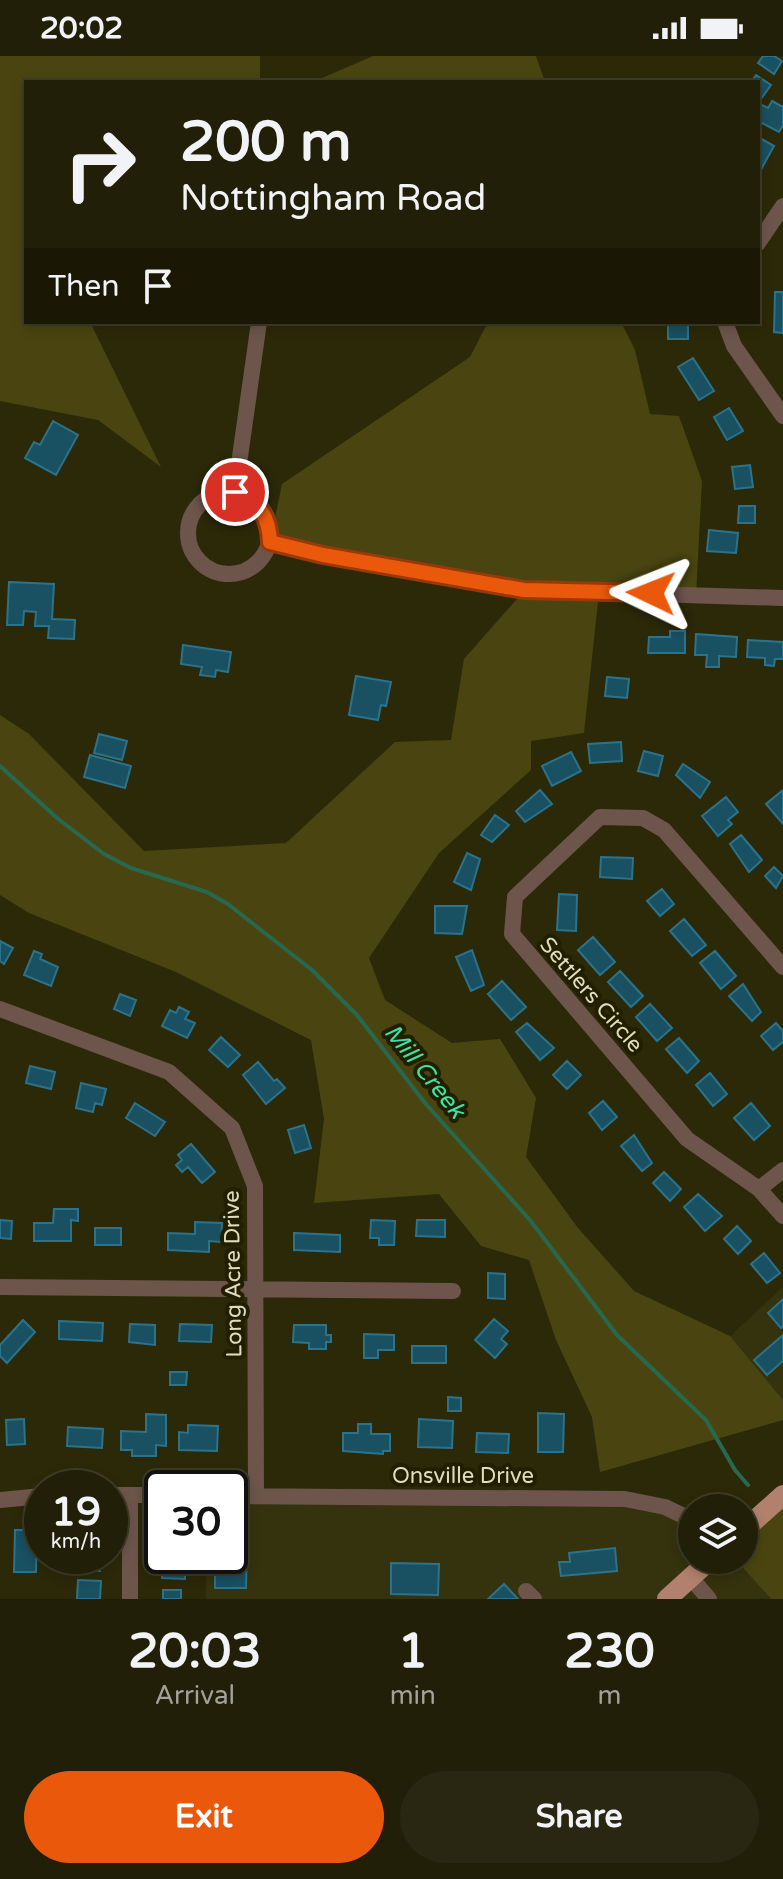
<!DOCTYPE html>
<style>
:root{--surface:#211f07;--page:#292711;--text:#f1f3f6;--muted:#a2a29b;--line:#3e3d28;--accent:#ea580c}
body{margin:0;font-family:"Varela Round",sans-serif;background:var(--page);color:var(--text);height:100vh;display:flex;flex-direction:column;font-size:30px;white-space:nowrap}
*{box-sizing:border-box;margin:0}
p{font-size:26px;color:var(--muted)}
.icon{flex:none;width:44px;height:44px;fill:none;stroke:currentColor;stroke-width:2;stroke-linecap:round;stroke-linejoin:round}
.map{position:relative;height:1543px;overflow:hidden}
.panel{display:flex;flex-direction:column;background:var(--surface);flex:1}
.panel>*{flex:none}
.hud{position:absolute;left:24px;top:24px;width:736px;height:244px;border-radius:0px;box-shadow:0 4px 12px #0003,0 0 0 2px var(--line);background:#211f07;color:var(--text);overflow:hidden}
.tools{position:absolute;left:678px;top:1438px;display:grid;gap:16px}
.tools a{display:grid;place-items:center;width:80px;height:80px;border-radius:50%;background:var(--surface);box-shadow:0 4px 12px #0003,0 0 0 2px var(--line);font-size:40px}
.speed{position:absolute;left:24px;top:1414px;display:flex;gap:16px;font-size:40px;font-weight:700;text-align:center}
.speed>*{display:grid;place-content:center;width:104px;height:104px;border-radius:50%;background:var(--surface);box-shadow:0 4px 12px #0003,0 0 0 2px var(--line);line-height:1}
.speed small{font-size:20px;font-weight:400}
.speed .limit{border:4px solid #111;border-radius:12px;background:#fff;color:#111}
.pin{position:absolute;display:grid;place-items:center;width:68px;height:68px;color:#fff;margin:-34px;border:4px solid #fff;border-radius:50%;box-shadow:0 2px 8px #0007}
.me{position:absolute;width:88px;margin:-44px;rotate:272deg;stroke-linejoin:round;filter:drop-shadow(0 0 6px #0008)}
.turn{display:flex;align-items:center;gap:28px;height:168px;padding:0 24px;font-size:36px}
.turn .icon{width:104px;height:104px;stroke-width:2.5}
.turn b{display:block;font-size:56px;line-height:68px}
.then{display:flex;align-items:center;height:76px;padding:0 24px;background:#0003;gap:16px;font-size:30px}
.eta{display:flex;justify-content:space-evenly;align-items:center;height:136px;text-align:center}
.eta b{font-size:48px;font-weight:700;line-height:56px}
.action{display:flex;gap:16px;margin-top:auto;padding:16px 24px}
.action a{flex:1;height:92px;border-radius:48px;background:var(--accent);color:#fff;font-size:32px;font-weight:700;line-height:92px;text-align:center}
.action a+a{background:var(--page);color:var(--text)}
.status{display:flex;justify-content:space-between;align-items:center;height:56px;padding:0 40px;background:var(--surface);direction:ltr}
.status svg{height:22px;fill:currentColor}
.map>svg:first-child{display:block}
</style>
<div class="status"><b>20:02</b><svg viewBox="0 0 49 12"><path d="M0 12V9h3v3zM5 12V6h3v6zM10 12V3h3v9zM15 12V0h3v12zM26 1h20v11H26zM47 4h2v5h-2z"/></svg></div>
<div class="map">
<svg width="783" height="1543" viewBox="0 0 783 1543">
<rect width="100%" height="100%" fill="#2c2909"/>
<path fill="#35320e" d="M783,1231V1344L730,1280Z
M230,1440L603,1442L692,1464V1504H736L771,1543H206V1500H230Z"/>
<path fill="#4a4510" d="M0,0H260V26H26V266H90L161,411L98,364L0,345Z
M373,0H536L545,26H322V22Z
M488,266H621L635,294L650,358L679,360L702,425L696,539L599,536L584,677L531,685V714L439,797L369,902L385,944L452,987L500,983L536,1042L526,1101L578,1172L634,1235L730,1280L783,1344V1364L600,1416L592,1361L556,1284L529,1204L481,1190L439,1138L314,1147L324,1063L311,984L176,916L29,857L0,839V659L29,678L144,795L286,787L395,686L451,684L464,603L524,535L270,486L282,428L470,301Z
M783,1439V1543H771L736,1504H744V1474Z"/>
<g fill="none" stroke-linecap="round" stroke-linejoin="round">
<path stroke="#27684e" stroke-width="4" d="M0,710L57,762L104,798L131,812L207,836L228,848L312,914L357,959L425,1047L530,1164L617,1279L706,1364L735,1414L748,1429"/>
</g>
<path fill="#195062" stroke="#2b738b" stroke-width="2" d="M763,0H774L782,5L774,18L758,7Z
M756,19L771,29L761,43L758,26H751Z
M772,45L783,51V69L779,76L758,65V47L768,52Z
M758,81L774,90L758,119Z
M775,236H783V277L774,276Z
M668,266H688V283H668Z
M693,302L714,335L699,344L678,311Z
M729,352L743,375L727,384L714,361Z
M53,365L78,379L56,419L25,402L34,386L40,389Z
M750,409L753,431L735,433L732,411Z
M739,450H755V467H738Z
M709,474L738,477L736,497L707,495Z
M9,526L54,528L52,563L75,564L74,583L48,582L49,570H35L36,556L24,555L23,569H7Z
M670,575H685V597H648L649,581H670Z
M696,578L737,581L736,601L719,600V611H706L707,599H695Z
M748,584L783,586V603H775L774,610L765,609V602L747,601Z
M183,589L231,596L228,616L216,614L215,621L200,619L202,611L181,608Z
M356,620L391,626L386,650L381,649L378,664L349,659Z
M607,621L629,623L627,642L605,640Z
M99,678L127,685L122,704L94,697Z
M621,686L622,705L590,707L588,688Z
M644,695L663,700L658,720L638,715Z
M571,696L581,715L552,730L542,710Z
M90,699L131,710L125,732L84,721Z
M683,708L710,726L700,742L676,719Z
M540,734L552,748L525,766L516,755Z
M783,734V768L766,748Z
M726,741L738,756L728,764L732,768L718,780L702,760Z
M495,759L509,769L492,786L481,779Z
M741,779L762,804L749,816L730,788Z
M467,797L480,803L471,834L454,826Z
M601,801L633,802L632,823L600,821Z
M774,811L783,820L776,832L765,820Z
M662,833L674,848L660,860L647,845Z
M559,838L577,839L576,875L557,874Z
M435,850H467L462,878L435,877Z
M684,863L706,889L692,900L670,875Z
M593,881L615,906L600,919L578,894Z
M0,885L13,892L4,908L0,905Z
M472,894L484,929L471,935L456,901Z
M34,895L42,898L40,903L58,911L51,930L24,919Z
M715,895L736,920L721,933L700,907Z
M620,915L643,940L631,951L608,926Z
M502,925L526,951L511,964L488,938Z
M743,928L761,956L752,965L729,940Z
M120,938L136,944L130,960L114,953Z
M650,948L672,972L657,985L636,961Z
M179,951L189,956L185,963L195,967L187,982L162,970L170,954L176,957Z
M527,967L554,992L540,1004L516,976Z
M776,967L783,975V986L773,994L761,980Z
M221,981L240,999L228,1011L209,994Z
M679,982L699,1005L687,1017L666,993Z
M567,1005L581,1019L567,1033L553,1019Z
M258,1006L274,1025L277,1023L285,1032L266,1048L243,1019Z
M30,1010L55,1016L51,1033L26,1027Z
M710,1017L727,1038L713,1050L696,1029Z
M81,1027L106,1033L102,1049L95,1047L93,1056L76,1052Z
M603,1045L617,1061L602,1074L589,1057Z
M135,1047L165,1066L155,1080L126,1062Z
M751,1047L770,1070L754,1084L734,1062Z
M304,1069L311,1092L295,1097L288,1074Z
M634,1079L652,1107L642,1115L621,1090Z
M191,1088L215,1116L202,1127L188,1111L182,1116L176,1109L182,1104L178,1099Z
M664,1116L681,1133L670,1145L653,1127Z
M698,1138L722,1160L705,1175L684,1151Z
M54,1153H78V1165L71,1164V1185H34V1167H53Z
M0,1164L12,1165L11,1183L0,1182Z
M371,1164L395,1165L394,1189H379V1182H370Z
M417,1164H445V1181L416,1180Z
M195,1166L222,1167L221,1186L209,1185V1196L168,1194V1177L195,1178Z
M737,1170L751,1185L738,1198L724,1183Z
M95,1172H121V1189H95Z
M294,1177L340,1179V1196L294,1194Z
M764,1197L780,1217L767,1227L751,1208Z
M488,1217L505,1218V1243L488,1242Z
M783,1243V1270L781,1272L768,1257Z
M494,1263L508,1275L501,1283L507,1288L495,1302L475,1284Z
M23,1264L35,1276L7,1307L0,1300V1289Z
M59,1265L103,1267L102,1285L59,1283Z
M130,1268L155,1269V1289L129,1286Z
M180,1268L212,1269L211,1286L179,1285Z
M294,1269H326V1279H331V1286H326V1293H309V1287L293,1286Z
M364,1278L394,1279V1294H378V1302H364Z
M783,1279V1305L767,1319L754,1304Z
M412,1290H446V1307H412Z
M170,1316H187L186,1329H170Z
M448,1341L461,1342V1355H448Z
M538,1357L564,1358L563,1396H538Z
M146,1358L166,1359V1390L156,1389V1400H132V1394H121V1375L146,1376Z
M24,1363L25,1388L7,1389L6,1364Z
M419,1363L453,1365L452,1392L418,1391Z
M358,1368H371V1378H390V1395H383V1398L343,1395V1377H358Z
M188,1369L218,1370L217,1395L179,1394V1376L188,1377Z
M68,1371L103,1373L102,1392L67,1390Z
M477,1377L509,1378L508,1397L476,1396Z
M15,1474H37L36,1516H14Z
M230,1487H247L246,1532H215V1500H230Z
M615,1492L617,1515L561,1520L559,1506H570L569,1497Z
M78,1500H100V1515L77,1514Z
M162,1500H185V1523L162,1522Z
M391,1507L439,1508L438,1539L391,1538Z
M78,1524L101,1525L100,1543H77Z
M504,1528L518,1543H488Z
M163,1534H181V1543H163Z"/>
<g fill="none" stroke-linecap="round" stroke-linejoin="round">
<path stroke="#6d554b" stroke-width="16" d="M758,187L783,150
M725,266L734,290L783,360
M235,436L259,266
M188 477a41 41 0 1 1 82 0a41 41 0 1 1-82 0Z
M270,486L323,499L524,534L783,542
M783,911L664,774L643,762L600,761L515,841L512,878L687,1083L759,1133L783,1160
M0,953L169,1016L232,1072L255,1130L256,1440
M759,1133L783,1114
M0,1231L453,1235
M110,1439H162
M130,1439V1543
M230,1440L625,1443L665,1451L692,1464
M0,1444L42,1440
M691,1522L709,1543
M526,1535L534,1543"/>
<path stroke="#b2816d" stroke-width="20" d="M744,1474L783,1439
M667,1543L710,1504"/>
</g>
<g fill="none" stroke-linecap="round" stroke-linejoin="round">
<defs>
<path id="route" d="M235,436C259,446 269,460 270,486L323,499L524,534L651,537"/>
</defs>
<use href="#route" stroke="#983908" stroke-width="20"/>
<use href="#route" stroke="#ea580c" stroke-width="14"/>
</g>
<g text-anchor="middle" stroke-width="8" stroke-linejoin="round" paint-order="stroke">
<g font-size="22" fill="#dfddbf" stroke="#221f01">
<text transform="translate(592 938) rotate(49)" y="8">Settlers Circle</text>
<text transform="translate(232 1218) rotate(-91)" y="8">Long Acre Drive</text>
<text x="463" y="1427">Onsville Drive</text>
</g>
<g font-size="24" font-style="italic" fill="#3ae4a8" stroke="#221f01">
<text transform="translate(425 1015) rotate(51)" y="8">Mill Creek</text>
</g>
</g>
</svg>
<div class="tools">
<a><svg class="icon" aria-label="layers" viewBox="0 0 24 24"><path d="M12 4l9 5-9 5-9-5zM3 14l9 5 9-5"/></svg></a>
</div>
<div class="speed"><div>19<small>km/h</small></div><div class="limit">30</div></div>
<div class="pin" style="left:235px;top:436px;background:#d93025"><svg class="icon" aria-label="arrive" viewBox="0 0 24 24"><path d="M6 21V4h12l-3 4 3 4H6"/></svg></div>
<svg class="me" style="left:651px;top:537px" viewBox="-20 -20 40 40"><path d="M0-17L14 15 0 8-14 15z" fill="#ea580c" stroke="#fff" stroke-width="4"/></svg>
<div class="hud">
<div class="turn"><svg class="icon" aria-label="right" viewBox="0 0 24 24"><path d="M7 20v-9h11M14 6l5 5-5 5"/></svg><div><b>200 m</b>Nottingham Road</div></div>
<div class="then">Then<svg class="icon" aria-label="arrive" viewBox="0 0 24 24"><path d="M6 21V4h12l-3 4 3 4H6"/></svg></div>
</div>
</div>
<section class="panel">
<div class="eta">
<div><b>20:03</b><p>Arrival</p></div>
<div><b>1</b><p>min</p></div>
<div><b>230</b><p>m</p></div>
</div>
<div class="action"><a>Exit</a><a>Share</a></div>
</section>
